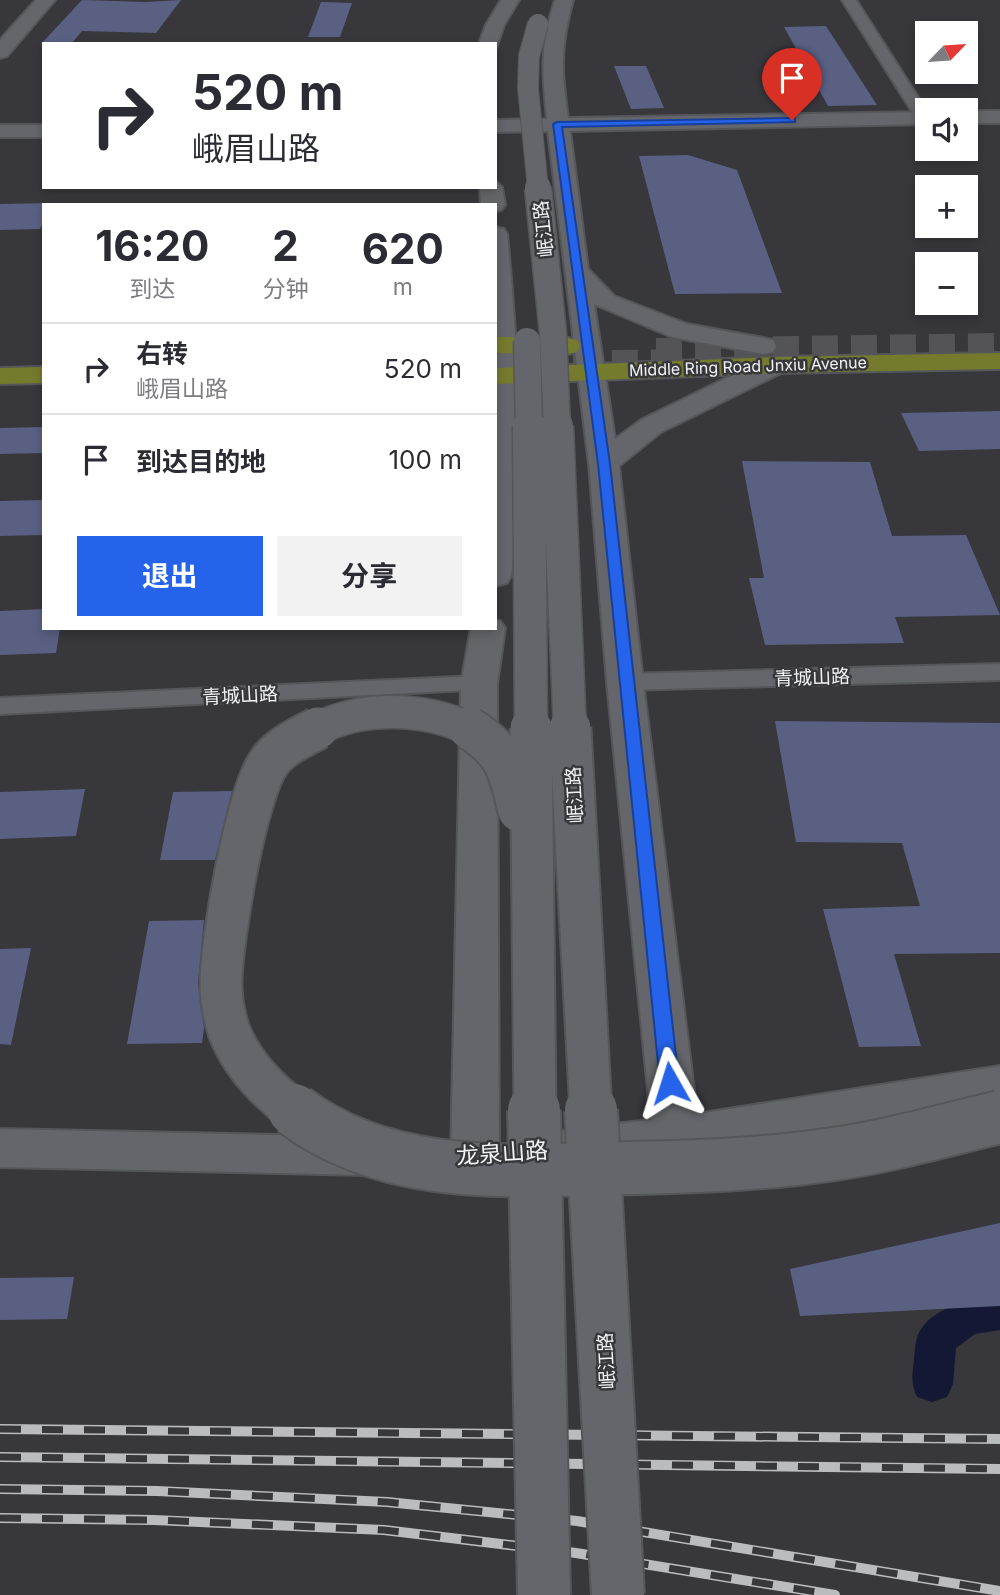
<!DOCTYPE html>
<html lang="zh">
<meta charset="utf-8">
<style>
:root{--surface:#fff;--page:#f2f2f3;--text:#2b2b33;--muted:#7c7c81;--line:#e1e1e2;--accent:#2563eb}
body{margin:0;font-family:Inter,"Noto Sans SC",sans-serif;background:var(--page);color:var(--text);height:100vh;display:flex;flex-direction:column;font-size:26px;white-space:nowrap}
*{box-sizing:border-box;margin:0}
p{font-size:23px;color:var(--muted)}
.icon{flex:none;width:38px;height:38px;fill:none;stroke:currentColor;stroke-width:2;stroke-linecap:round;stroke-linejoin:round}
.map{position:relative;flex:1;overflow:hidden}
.drawer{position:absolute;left:42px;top:203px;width:455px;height:427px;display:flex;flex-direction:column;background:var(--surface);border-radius:0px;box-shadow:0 4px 10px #0003}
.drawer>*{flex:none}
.top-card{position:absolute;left:42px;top:42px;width:455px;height:147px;border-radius:0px;box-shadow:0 4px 10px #0003;background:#fff;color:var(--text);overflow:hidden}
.needle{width:46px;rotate:65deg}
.buttons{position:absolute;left:915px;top:21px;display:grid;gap:14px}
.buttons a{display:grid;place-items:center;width:63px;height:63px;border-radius:0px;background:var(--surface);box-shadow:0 4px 10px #0003;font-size:35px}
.pin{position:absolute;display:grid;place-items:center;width:60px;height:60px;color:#fff;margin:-72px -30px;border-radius:50% 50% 50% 0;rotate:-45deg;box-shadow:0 0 7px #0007}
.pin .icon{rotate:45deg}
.me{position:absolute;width:77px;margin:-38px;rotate:354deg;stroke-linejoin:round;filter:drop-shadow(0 0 5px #0008)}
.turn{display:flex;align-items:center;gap:24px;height:147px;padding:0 35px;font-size:32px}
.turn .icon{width:91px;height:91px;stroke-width:2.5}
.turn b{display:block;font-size:49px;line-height:60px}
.eta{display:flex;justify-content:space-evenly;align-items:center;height:119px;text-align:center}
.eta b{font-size:42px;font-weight:700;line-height:49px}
.primary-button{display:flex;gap:14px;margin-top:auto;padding:14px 35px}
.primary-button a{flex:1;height:80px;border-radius:0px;background:var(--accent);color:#fff;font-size:28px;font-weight:700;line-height:80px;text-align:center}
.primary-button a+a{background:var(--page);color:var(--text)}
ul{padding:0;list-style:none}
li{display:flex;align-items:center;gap:21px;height:91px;padding:0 35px;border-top:2px solid var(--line)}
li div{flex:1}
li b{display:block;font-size:26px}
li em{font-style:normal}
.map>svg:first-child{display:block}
</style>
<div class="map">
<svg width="1000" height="1595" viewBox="0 0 1000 1595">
<rect width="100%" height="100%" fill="#37373c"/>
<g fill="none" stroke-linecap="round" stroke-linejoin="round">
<path fill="#141834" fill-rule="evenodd" d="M1000,1296V1330L975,1334L956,1348L953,1384L947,1397L932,1402L917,1397C911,1384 912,1375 914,1360C915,1349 915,1338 921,1329C937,1305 974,1299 1000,1296Z"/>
</g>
<path fill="#596082" d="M82,0L146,2L181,0L156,33L82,31L71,44H41Z
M321,2L352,3L340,37H308Z
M826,26L877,105L828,106L784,27Z
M614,66H646L664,108L631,109Z
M688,155L737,170L782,293L675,294L639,156Z
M51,203L44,205V221L40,229L0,230V204Z
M1000,411V449L919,451L901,413Z
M44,427V453L0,454V428Z
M742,461L870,462L892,536L966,535L1000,615L895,617L904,643L765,645L749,578H764Z
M44,500V535L0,536V501Z
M44,609V628H60L56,653L0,655V611Z
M775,721L1000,723V953L894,954L921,1046L859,1047L823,909L920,906L902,843L796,842Z
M85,789L76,836L0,839V792Z
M232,791L215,860H160L173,792Z
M204,920L198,983L204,1028L202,1043L127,1044L149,921Z
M31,948L11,1045L0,1044V949Z
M1000,1223V1306L800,1316L790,1269Z
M74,1277L67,1319L0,1320V1278Z"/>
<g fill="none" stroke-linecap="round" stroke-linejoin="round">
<path stroke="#535358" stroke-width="26" stroke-dasharray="26 13" stroke-linecap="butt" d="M656,351L1000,346
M495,365L682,362"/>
<defs>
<path id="street" d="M842,0H856L928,113V121H918Z
M1000,664V680L625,690L616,687L612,682L616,677L625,674Z
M479,676L488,679L492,684L488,689L0,714V698Z"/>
<path id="secondary" d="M36,0H55L7,56L0,58V40Z
M501,0H519L504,25L496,48L495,44H479L486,25Z
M555,0H573C560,48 561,69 568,118L928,112V124L570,131L588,269L614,296L687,324L763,338L773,340L776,346L773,352L763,354L672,337L594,304L615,439L641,420L765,359L775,357L785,359L789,365L785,371L661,432L619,466L643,682L697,1114L1000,1066V1102L676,1155L569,1167L552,1161L545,1148L552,1135L569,1129L651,1120L607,682L589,464L548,131L495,132V120L547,119C542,69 540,48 555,0Z
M966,111H1000V123H966Z
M0,125H44V137H0Z
M495,181L502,187L505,205L501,210L495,211V205H481L480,187H495Z
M495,227L504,229L507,234C518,348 524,461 511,576L507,583L495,586Z
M495,620L500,621L505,628L497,684L499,1158L492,1171L475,1177L458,1171L451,1158L461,684L471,628H495Z
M0,1129L366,1137L383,1143L390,1156L383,1169L366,1175L0,1167Z"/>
<path id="primary" d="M495,337L567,338L577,340L580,346L577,352L567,354L495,353Z
M1000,353V369L775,373L495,384V368L775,357Z
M44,367V383L0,384V368Z"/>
</defs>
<use href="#street" stroke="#555659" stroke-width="4"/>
<use href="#secondary" stroke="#555659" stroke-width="4"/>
<use href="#primary" stroke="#555659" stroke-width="4"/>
<use href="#street" fill="#65666b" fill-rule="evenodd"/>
<use href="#secondary" fill="#65666b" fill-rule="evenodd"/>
<use href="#primary" fill="#757b2d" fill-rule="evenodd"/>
<defs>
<path id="rail" d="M0,1429L1000,1439
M0,1457L1000,1469
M0,1489L157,1491L387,1502L577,1521L1000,1591
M0,1518L154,1520L384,1530L576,1553L835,1595"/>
</defs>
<use href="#rail" stroke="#bbbcbf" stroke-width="10"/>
<use href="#rail" stroke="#37373c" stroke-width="7" stroke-dasharray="21" stroke-linecap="butt"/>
<defs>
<path id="secondary-bridge-far4" d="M538,24L529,56L528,88L538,189"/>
<path id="secondary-bridge-far3" d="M538,188L553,333L557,428
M527,341L529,428"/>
<path id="secondary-bridge-far2" d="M529,426L531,730
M557,426L570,730
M315,730C362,705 425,707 472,730"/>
<path id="secondary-bridge-far1" d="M469,728C506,751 510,771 519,811
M531,728L535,1112
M570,728L591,1112
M296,1112C268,1091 242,1065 229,1031C224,1016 221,1000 221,984C221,942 246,792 270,761C281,746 301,737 318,728"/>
<path id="secondary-bridge" d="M294,1110C380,1176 493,1172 595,1169C675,1167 755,1166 834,1154C890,1146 945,1130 1000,1117
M534,1110L544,1595
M591,1110L618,1595"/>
</defs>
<use href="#secondary-bridge-far4" stroke="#555659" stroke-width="22" stroke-linecap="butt"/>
<use href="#secondary-bridge-far3" stroke="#555659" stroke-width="29" stroke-linecap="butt"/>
<use href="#secondary-bridge-far2" stroke="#555659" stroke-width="35" stroke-linecap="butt"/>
<use href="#secondary-bridge-far1" stroke="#555659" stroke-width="45" stroke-linecap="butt"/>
<use href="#secondary-bridge" stroke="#555659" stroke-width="56" stroke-linecap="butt"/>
<use href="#secondary-bridge-far4" stroke="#65666b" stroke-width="20"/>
<use href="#secondary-bridge-far3" stroke="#65666b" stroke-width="26"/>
<use href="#secondary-bridge-far2" stroke="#65666b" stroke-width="32"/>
<use href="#secondary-bridge-far1" stroke="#65666b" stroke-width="41"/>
<use href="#secondary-bridge" stroke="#65666b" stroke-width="52"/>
</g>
<path fill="#2563eb" stroke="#184099" stroke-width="2" d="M792,118H795V122L562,127L610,464L679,1083L676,1088L670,1090L663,1088L660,1083L598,464L553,124L557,122Z"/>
<g text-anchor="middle" stroke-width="5" stroke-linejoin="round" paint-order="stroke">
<g font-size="16" fill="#f1f2f4" stroke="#37373c">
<text transform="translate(748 366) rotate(-2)" y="6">Middle Ring Road Jnxiu Avenue</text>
</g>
<g font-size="19" fill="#f1f2f4" stroke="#37373c">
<text transform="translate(543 229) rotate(-96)" y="7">岷江路</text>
<text transform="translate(812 677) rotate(-2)" y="7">青城山路</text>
<text transform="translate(240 695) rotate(-3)" y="7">青城山路</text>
<text transform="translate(574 795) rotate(-93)" y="7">岷江路</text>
<text transform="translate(606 1361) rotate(-93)" y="7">岷江路</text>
</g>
<g font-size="23" fill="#f1f2f4" stroke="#37373c">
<text transform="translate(502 1153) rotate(-4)" y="8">龙泉山路</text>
</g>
</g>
</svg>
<div class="buttons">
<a><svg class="needle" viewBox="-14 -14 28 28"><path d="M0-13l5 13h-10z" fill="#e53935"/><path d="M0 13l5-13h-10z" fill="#7c7c81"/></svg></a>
<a><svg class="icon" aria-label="sound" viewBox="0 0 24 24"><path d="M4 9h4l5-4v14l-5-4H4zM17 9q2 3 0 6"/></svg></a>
<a>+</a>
<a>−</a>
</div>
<div class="pin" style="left:792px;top:120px;background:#d93025"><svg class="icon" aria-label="arrive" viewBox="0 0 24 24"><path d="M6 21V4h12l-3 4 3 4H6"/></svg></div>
<svg class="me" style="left:670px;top:1083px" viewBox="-20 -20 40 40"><path d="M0-17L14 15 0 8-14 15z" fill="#2563eb" stroke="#fff" stroke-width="4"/></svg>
<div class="top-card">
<div class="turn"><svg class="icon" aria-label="right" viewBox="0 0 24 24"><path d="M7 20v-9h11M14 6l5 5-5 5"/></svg><div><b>520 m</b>峨眉山路</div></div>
</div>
<section class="drawer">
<div class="eta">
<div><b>16:20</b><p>到达</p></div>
<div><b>2</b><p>分钟</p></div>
<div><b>620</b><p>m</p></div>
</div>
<ul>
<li><svg class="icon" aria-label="right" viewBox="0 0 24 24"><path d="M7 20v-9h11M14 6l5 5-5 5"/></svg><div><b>右转</b><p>峨眉山路</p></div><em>520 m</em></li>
<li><svg class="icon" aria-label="arrive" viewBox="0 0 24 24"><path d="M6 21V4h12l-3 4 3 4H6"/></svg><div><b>到达目的地</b></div><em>100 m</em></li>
</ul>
<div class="primary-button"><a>退出</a><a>分享</a></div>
</section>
</div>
